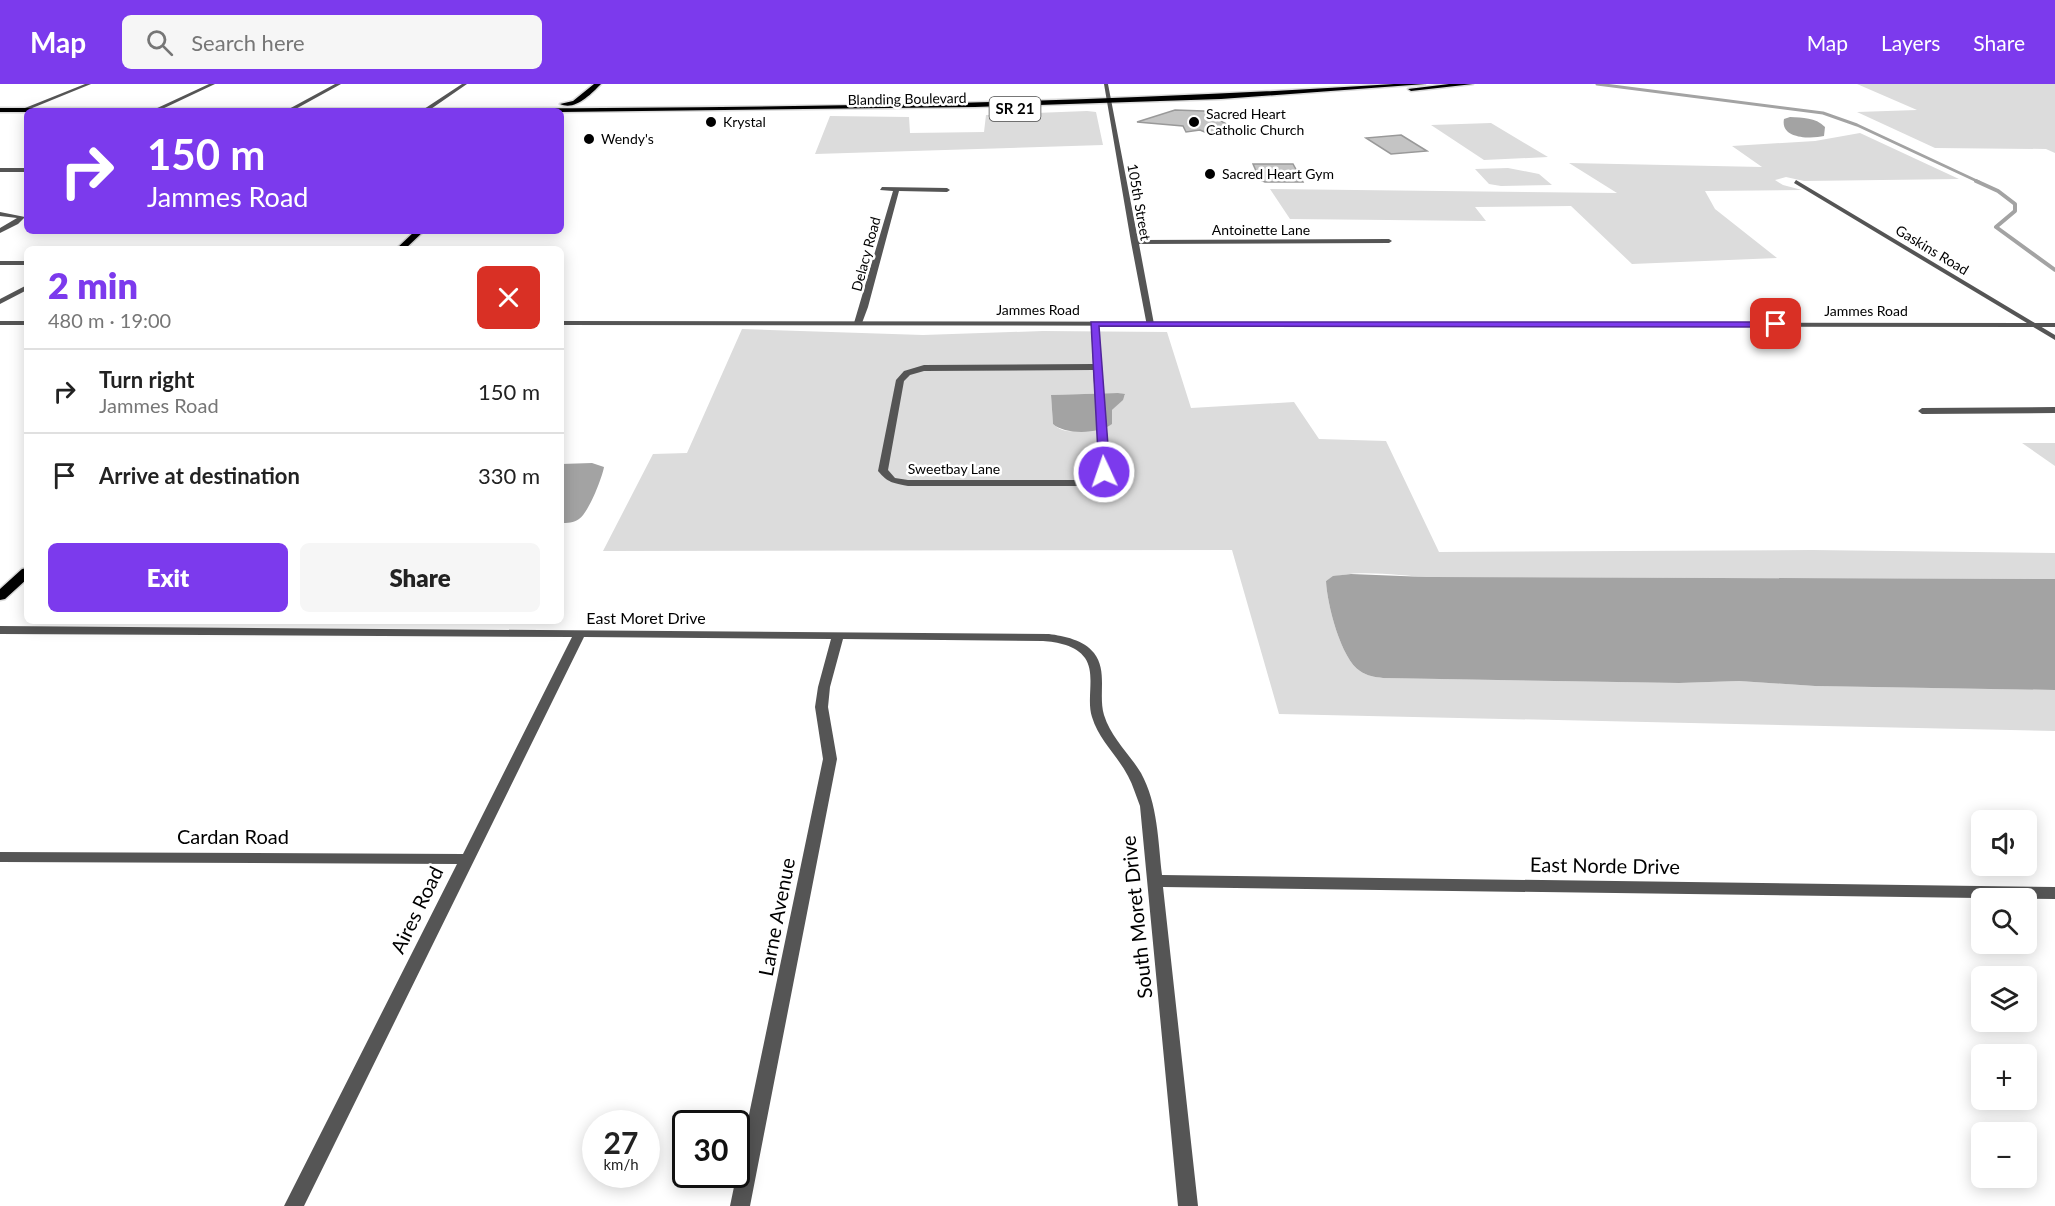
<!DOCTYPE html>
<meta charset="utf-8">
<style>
:root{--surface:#fff;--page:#f6f6f6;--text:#222;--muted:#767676;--line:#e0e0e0;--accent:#7c3aed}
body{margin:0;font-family:Lato,sans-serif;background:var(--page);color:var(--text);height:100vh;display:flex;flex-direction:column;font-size:22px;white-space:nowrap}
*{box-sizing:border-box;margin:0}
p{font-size:20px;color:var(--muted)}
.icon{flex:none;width:33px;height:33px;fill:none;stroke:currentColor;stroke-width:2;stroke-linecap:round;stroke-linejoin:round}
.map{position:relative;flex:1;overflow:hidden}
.details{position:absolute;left:24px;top:162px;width:540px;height:378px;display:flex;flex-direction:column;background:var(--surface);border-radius:9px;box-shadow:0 3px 15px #0003}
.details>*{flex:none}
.banner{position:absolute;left:24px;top:24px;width:540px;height:126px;border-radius:9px;box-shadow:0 3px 15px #0003;background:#7c3aed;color:#fff;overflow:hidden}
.tools{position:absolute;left:1971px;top:726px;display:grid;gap:12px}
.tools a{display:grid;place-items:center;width:66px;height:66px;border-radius:9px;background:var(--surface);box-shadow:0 3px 15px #0003;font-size:30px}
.speed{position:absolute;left:582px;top:1026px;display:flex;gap:12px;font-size:30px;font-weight:700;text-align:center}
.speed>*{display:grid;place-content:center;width:78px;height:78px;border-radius:50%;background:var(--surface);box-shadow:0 3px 15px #0003;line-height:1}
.speed small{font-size:15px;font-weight:400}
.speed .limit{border:3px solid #111;border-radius:9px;background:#fff;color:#111}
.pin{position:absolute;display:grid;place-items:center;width:51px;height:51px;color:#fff;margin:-26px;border-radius:12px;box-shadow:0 3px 9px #0006}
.me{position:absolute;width:66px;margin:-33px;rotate:357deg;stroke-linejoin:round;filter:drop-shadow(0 0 4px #0008)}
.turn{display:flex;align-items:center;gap:21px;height:126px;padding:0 24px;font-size:27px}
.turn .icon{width:78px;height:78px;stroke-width:2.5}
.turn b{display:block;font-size:42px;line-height:51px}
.round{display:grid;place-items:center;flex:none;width:63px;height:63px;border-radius:9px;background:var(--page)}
.head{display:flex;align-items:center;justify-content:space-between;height:102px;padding:0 24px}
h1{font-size:36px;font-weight:800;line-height:45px;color:var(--accent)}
.primary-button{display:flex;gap:12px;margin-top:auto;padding:12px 24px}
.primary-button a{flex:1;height:69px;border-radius:9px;background:var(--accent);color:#fff;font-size:24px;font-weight:800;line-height:69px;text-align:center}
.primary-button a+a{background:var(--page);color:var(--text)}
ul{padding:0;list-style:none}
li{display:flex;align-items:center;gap:18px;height:84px;padding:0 24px;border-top:2px solid var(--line)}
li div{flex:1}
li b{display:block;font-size:22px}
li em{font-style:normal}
header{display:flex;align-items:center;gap:36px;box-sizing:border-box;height:84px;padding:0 30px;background:var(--accent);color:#fff}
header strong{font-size:28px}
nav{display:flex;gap:33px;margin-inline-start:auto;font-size:21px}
.search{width:420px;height:54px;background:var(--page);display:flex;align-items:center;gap:15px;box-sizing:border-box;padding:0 21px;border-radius:9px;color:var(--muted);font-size:22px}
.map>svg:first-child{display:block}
</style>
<header>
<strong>Map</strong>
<div class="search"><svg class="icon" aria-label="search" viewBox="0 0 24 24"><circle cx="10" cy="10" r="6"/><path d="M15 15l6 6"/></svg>Search here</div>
<nav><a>Map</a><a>Layers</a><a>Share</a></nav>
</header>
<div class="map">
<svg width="2055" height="1122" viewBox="0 0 2055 1122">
<rect width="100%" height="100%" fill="#fff"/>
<path fill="#dcdcdc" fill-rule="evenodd" d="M1857,0H2055V69L2046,65L1935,64L1857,28L1917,26Z
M1087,27L1096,28L1103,61L815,70L830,32L909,33L910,49L984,48L986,31Z
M1491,39L1548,73L1484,76L1431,41Z
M1860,49L1959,95L1804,97L1786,93L1775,96L1783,101L1802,106L1705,107L1715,125L1777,174L1632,180L1571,122L1475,123L1486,137L1290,135L1270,105L1617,109L1569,79L1762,83L1732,62L1815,57Z
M1508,84L1539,90L1552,101L1501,102L1489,100L1475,85Z
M742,245L923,251L1043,247L1167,248L1191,324L1294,318L1319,355L1386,357L1439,468L1812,466L2055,469V495L1426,493C1403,492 1344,483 1326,497C1327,520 1341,575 1360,587C1367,592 1375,593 1383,594L1679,599L1739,597L1815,602L2055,606V647L1279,630L1232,466L603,467L653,370L687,369ZM1118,309L1125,311L1122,316L1112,326L1111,334C1094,342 1070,356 1053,340L1051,311Z
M2022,359H2055V382Z"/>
<path fill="#a3a3a3" d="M1790,33C1803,34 1815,33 1825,43L1824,52C1811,55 1780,55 1784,35Z
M1118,309L1125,310L1123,316L1112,326V340C1099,350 1065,351 1053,340L1051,311Z
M592,379L604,383C602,394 589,428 579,435C574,439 567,439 561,439V380Z
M1351,490L1426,493L2055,495V606L1815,602L1739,597L1679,599L1383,594C1375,593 1367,592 1360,587C1341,575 1327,520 1326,497L1333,492Z"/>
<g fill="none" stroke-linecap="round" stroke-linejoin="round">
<path stroke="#a3a3a3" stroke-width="3" d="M1597,0L1823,29L1857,41L1979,98"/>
<path stroke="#a3a3a3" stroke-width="4" d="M1976,97L1998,107L2015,120V127L1996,143L2055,186"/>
</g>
<path fill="#c4c4c4" stroke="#999" stroke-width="1.5" d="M1175,26L1204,27L1235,45L1207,49L1200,46L1186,48L1183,42L1137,38Z
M1401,51L1427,67L1391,70L1366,54Z
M1253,80H1293L1303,98H1265L1260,96Z"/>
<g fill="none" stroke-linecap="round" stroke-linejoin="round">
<defs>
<path id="primary" d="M594,0H601C590,11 575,27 560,20L573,17Z
M1394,0H1425L1221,15L975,23L561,28H0V24C465,24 930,30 1394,0Z
M1449,0H1473L1411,7L1408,5Z
M415,147H424L405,165H396Z
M27,484V495L5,515L0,516V505L22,485Z"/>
</defs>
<use href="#primary" stroke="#dbdbdb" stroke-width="3"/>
<path fill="#555" fill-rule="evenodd" d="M85,0H91L25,27L20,26Z
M209,0H215L158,27L153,26Z
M335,0H341L292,27L287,26Z
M462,0H467L428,27H424V25Z
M1104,0H1108L1138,156L1389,155L1392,157L1389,159L1139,160L1154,240L1147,242L1131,158Z
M0,84H27V88H0Z
M1796,96L2055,251V256L1794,99Z
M882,103L947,104L950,106L947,108L899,107L868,223L862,239L858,241L854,239L893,107L880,106Z
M0,128L25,133L18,140L0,149V144L17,134L0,132Z
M0,177H27V181H0Z
M27,201V206L0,220V215Z
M1091,238L1098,240L1110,384L1106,394L1081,402H908C893,399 888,399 878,387L896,296L904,287L924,281L1093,280ZM1093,286L1100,384L1099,390L1080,396H908L895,394L888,386L904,297L910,291L924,287Z
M2055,323V329L1922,330L1918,327L1922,324Z
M0,542L1049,550C1064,552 1084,556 1094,569C1108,587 1098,611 1104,631C1111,654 1129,669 1141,689C1158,720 1158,757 1162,791L2055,803V815L1163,803L1198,1122H1178L1140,722C1136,712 1133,701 1128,692C1117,671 1099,656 1092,633C1086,615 1096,590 1085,574C1076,561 1057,558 1043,557L843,555L830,603L828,623L837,675L750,1122H730L823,675L815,623L818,603L831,555L584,553L304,1122H284L457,780L0,778V768L463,770L572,553L0,550Z"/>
<path fill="#555" fill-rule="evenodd" d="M0,237H27V241H0Z
M561,237L2055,239V243L561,241Z"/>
<use href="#primary" fill="#000" fill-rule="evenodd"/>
</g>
<path fill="#7c3aed" stroke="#51269a" stroke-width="1.5" d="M1091,238H1776L1780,240L1776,243L1099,242L1110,388L1104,392L1099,388Z"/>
<g fill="#000" stroke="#fff" stroke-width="2">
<circle cx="711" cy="38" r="6"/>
<circle cx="1194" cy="38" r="6"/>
<circle cx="589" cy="55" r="6"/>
<circle cx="1210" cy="90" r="6"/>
</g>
<g text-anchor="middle" stroke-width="5" stroke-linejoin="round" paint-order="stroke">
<g font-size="14" fill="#000" stroke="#fff">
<text transform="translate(907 15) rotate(-1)" y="5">Blanding Boulevard</text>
<text transform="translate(1139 118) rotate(80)" y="5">105th Street</text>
<text x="1261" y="151">Antoinette Lane</text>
<text transform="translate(1932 166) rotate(31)" y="5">Gaskins Road</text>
<text transform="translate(866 170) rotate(-75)" y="5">Delacy Road</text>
<text x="1038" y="231">Jammes Road</text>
<text x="1866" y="232">Jammes Road</text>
<text x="954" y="390">Sweetbay Lane</text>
</g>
<g font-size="14" fill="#000" stroke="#fff" text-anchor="start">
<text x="1206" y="35">Sacred Heart<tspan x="1206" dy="16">Catholic Church</tspan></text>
<text x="723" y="43">Krystal</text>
<text x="601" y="60">Wendy's</text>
<text x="1222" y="95">Sacred Heart Gym</text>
</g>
<rect fill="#fff" stroke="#4c4c4c" stroke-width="1.5" x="989.5" y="13" width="51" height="24" rx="4.5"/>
<g font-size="15" font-weight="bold" fill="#000">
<text x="1015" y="30">SR 21</text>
</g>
<g font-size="16" fill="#000" stroke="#fff">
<text x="646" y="540">East Moret Drive</text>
</g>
<g font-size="20" fill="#000" stroke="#fff">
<text x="233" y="760">Cardan Road</text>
<text transform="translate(1605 782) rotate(1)" y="7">East Norde Drive</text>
<text transform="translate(417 826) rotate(-64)" y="7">Aires Road</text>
<text transform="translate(777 833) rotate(-79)" y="7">Larne Avenue</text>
<text transform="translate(1137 833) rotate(-96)" y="7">South Moret Drive</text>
</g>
</g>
</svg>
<div class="tools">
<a><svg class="icon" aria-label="sound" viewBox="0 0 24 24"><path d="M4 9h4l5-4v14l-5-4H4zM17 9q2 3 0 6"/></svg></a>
<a><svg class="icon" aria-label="search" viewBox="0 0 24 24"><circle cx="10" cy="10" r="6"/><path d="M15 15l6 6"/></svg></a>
<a><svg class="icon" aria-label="layers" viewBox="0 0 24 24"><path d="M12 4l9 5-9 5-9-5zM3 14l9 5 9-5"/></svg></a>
<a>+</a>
<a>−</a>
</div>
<div class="speed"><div>27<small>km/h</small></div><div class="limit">30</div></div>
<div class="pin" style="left:1776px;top:240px;background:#d93025"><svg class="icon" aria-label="arrive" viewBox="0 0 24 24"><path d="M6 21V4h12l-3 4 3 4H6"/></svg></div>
<svg class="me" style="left:1104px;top:388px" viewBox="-20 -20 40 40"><circle r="17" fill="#7c3aed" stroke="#fff" stroke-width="3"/><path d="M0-11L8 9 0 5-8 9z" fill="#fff"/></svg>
<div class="banner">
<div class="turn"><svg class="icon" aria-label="right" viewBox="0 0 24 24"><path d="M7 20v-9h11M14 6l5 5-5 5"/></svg><div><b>150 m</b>Jammes Road</div></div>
</div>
<section class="details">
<div class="head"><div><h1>2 min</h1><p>480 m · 19:00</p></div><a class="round" style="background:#d93025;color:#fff"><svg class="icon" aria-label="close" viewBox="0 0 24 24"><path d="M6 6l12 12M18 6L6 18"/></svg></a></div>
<ul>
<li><svg class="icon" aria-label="right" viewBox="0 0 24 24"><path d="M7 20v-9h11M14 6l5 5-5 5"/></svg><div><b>Turn right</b><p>Jammes Road</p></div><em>150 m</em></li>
<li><svg class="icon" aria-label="arrive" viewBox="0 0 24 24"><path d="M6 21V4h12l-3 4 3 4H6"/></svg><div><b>Arrive at destination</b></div><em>330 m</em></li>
</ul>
<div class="primary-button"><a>Exit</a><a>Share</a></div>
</section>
</div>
